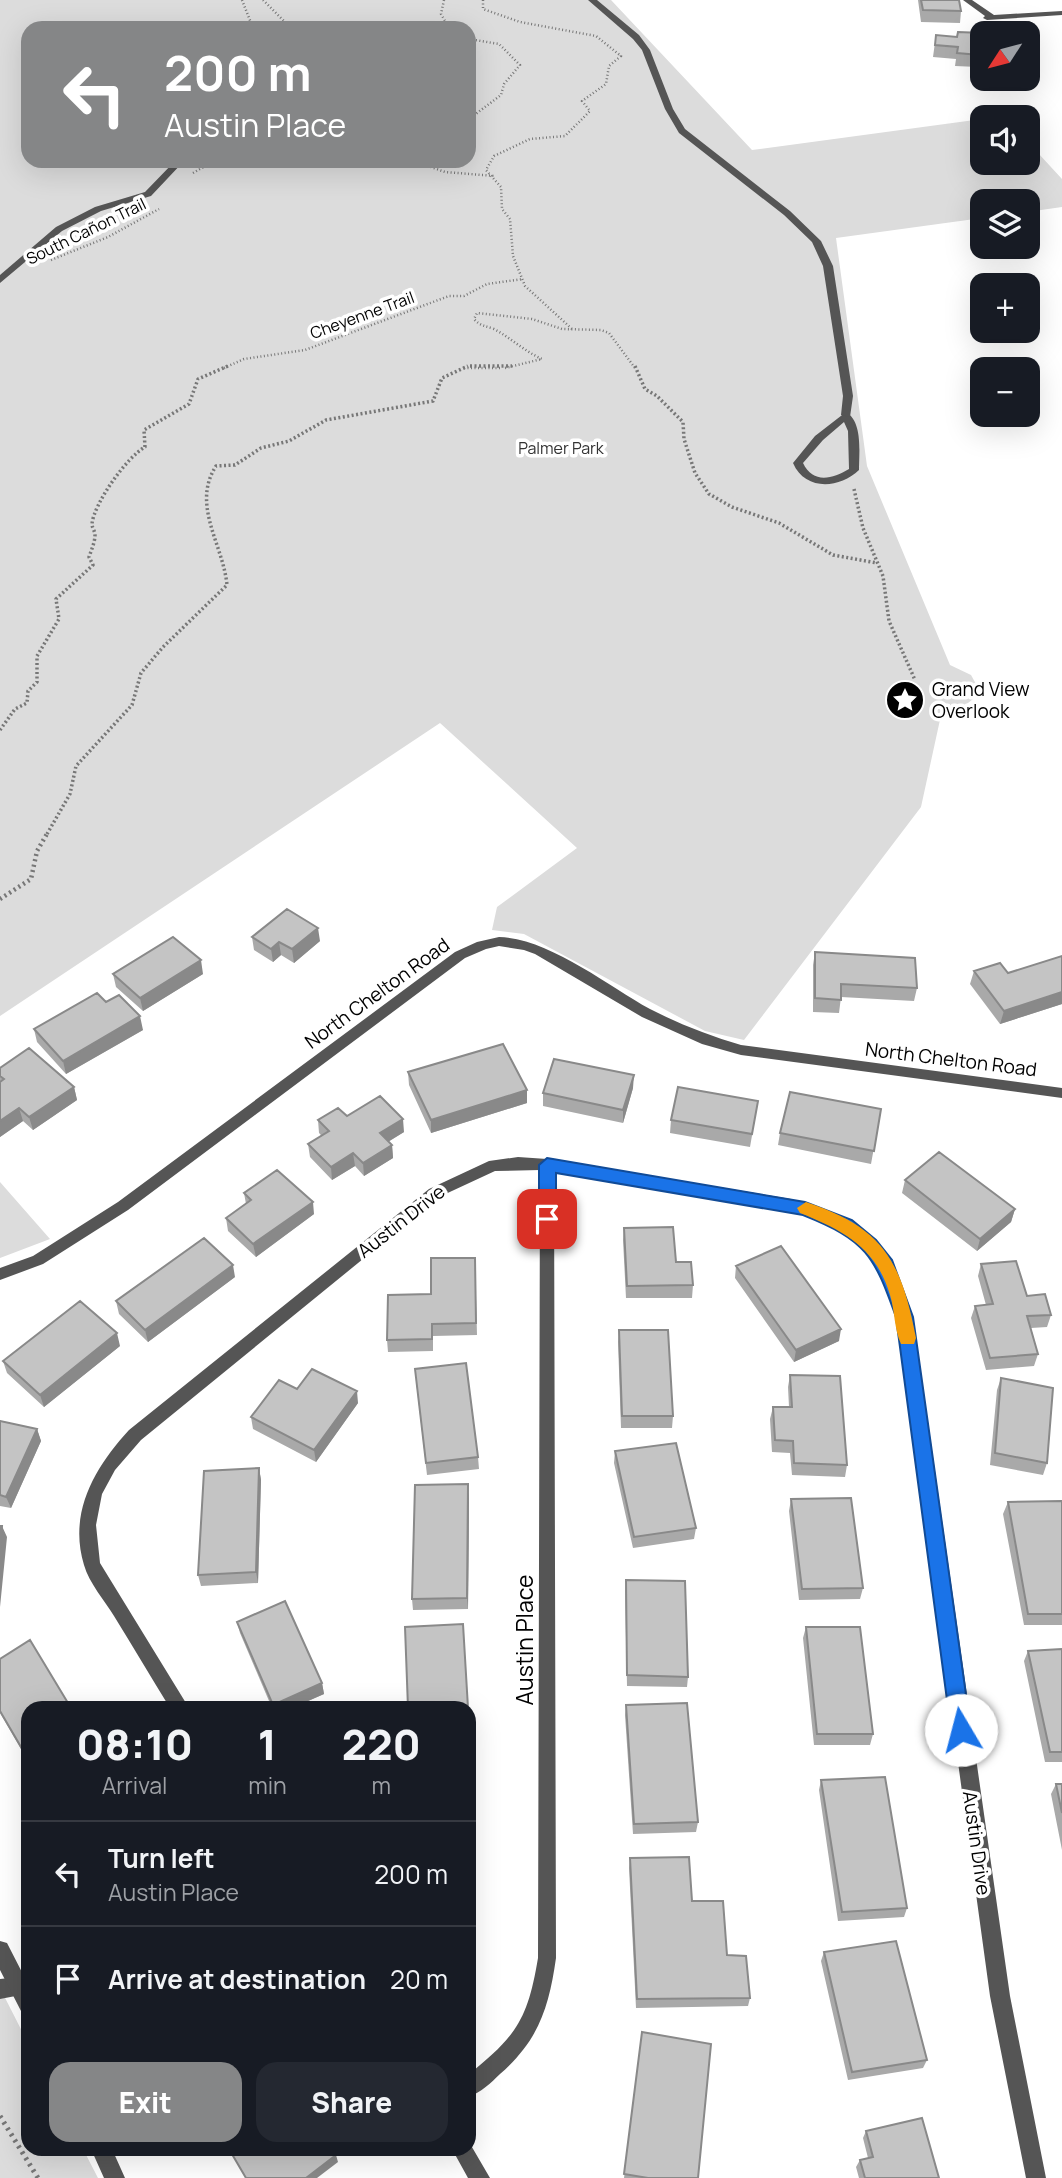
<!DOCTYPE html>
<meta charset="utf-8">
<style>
:root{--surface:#171b24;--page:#242831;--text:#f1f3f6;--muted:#9ea1a6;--line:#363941;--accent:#858687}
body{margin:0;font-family:Manrope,sans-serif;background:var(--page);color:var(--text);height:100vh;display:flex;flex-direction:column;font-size:26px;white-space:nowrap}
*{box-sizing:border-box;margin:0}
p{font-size:23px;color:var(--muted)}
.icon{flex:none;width:38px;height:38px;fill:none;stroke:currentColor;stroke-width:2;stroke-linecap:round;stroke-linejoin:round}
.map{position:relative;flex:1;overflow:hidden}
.side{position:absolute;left:21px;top:1701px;width:455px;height:455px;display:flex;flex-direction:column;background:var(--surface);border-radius:21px;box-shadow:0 7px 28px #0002}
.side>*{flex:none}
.hud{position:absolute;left:21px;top:21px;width:455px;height:147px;border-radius:21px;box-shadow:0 7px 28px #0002;background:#858687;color:#fff;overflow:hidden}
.needle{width:46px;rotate:234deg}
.buttons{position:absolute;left:970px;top:21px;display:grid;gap:14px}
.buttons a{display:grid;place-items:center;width:70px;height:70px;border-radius:14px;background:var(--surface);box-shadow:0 7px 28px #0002;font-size:35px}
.pin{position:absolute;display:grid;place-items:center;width:60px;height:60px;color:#fff;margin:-30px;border-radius:14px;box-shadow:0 4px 10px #0006}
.me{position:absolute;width:77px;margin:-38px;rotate:352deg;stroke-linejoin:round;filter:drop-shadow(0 0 5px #0008)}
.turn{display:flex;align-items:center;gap:24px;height:147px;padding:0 28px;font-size:32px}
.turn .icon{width:91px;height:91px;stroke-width:2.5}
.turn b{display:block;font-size:49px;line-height:60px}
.eta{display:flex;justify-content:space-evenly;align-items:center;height:119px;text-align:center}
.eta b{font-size:42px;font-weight:800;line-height:49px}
.button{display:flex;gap:14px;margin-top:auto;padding:14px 28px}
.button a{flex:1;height:80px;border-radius:21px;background:var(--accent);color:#fff;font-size:28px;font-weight:800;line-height:80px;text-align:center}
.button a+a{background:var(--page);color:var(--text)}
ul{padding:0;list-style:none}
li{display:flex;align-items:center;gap:21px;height:105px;padding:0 28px;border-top:2px solid var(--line)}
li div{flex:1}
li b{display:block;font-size:26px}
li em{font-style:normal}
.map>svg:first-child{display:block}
</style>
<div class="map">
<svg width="1062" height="2178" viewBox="0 0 1062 2178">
<rect width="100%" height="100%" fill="#fff"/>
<path fill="#dcdcdc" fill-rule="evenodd" d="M0,0H611L752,150L982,119V163H1027V141L1062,179V207L1027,212V201H982V218L836,238L867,466L950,665L971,675L981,693L964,706H943L921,807L744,1040L705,1031L524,934L492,930L497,907L577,848L440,723L0,1016ZM28,28H469V161H28Z
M0,1182L50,1239L0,1258Z
M0,1988L28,2043V2149H83L98,2178H0Z"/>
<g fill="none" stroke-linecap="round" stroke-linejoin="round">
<path stroke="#777" stroke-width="2.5" stroke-dasharray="1 2.5" stroke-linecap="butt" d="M242,0L253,28
M263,0L291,28
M444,0L441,14L449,28
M483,0V9L520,22L596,36L621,56L609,66L606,84L582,101L590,111L565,136L530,139L494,156L486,170L501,187L502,209L510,219L513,256L525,286L572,329
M469,39L499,44L520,65L504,84L501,95L469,119
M414,161L445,172L495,176
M193,173L214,161
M51,260L108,237L159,209
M224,368L244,359L305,350L449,296H464L487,284L523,279
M464,368H501
M505,368L542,359C524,351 511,338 494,329C486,326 480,326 474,319L477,313L532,319L562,329L601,330L609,333L635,368"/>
<path stroke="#777" stroke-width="3.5" stroke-dasharray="2 2.5" stroke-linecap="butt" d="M470,366H512
M635,366L645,389L657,396L683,422L684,439L695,473L709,494L732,507L779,523L833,555L877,563
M854,489L863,528L883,576L889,621L915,680
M0,730L15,709L27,703L28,691L37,682V656L59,619L56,599L93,565L89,557C91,551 95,542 95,535C95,531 92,528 92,524C94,503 127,457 145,447L144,430L189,404L198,379L228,366
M47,834L70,794L76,766L132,705L141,673L163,647L227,585C223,544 191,505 216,466L235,465L261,448L289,441L326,420L433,401L442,378L468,366"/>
<path stroke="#777" stroke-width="4.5" stroke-dasharray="2 3.5" stroke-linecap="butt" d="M0,899L31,879L37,851L48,832"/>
<path stroke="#777" stroke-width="5" stroke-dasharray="2.5 4.5" stroke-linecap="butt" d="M0,2116L38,2178"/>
<path fill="#555" fill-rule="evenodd" d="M963,0H972L994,15L1062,11V15L987,20L983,18L985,16Z
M1029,21L1033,23L1032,25L1017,28L1013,33H1005L1011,24Z
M175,161H184L151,196L101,211L62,231L0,283V275L56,227L95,207L145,192Z
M846,412C863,422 859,452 859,470C839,489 805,491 793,463L815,436ZM844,422L848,431L849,469C832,479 813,484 803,463L823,440Z
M19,1977L26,1980L28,1986L26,1994L0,1999V1979Z"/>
<path fill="#555" fill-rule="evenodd" d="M588,0H597L639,35L650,50L673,109L685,129L790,211L821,241L833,266L853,396L850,417L841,415L843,396L823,266L812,242L784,215L679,133L665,109L642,50L633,39Z
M499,937C548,938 607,985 650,1009C679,1024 710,1036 741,1045L1062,1088V1098L741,1055L702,1044L642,1017L535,954L524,950L499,946L486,949L465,958L128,1210L43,1264L0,1280V1268L33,1256L118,1202L455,952L477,942Z
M518,1157L547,1159L791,1199C864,1221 890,1244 913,1317L1010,1996L1046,2178H1026L990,1996L897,1317C890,1291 881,1266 861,1247C818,1205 747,1204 691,1194C645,1187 600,1179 554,1172L556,1958C549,2007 539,2040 500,2074C491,2083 481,2092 469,2097V2074C517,2036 528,2018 538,1958L540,1170L495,1171L439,1197L141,1440L115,1470L102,1494L96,1525L100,1563L189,1708H170C151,1677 133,1647 114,1616C105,1601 89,1583 84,1565C68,1512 95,1467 129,1430L429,1189L489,1161Z
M0,1941L7,1943L28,1984V2014L21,2011L0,1970Z
M469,2142L490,2178H468L452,2149H469Z
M91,2149H112L125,2178H104Z"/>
</g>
<path fill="#a9a9a9" d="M918,0H959L961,11L960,23L921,22Z
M936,35L980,55L978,67L955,66L956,59L933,57Z
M252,937L320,941L294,963L281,955L273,962L254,950Z
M815,952L917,988L914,1001L841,997L839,1013L813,1012V965Z
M1062,956V1004L1000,1024L970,984L974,971L1008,973Z
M113,974H203L143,1011L116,987Z
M106,1002L143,1030L66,1074L37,1042L34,1029Z
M0,1068L74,1087L77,1100L33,1130L23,1121L0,1137Z
M408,1072L527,1090V1103L431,1133L409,1085Z
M633,1088L623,1123L543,1106V1093Z
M758,1101L750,1147L670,1133L671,1120Z
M881,1109L871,1164L778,1145L780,1133Z
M347,1116L404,1132L388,1142L392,1145L393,1158L364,1176L355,1166L332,1180L310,1157L308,1144L322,1136L319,1133L318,1120Z
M905,1180L1015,1209L1011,1222L977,1251L902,1193Z
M244,1193L314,1214L256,1257L228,1231L226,1218L246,1204Z
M624,1228L676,1262L693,1285L692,1298H626L623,1240Z
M475,1258L477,1335L433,1336V1351L388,1352L387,1340L431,1294Z
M981,1264L1051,1315L1047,1327L1031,1328L1038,1354L1034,1366L986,1370L971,1318L975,1306L986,1305L978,1276Z
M736,1266L839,1341L794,1362L735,1278Z
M235,1277L148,1342L119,1314L116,1301Z
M619,1330L673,1416L672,1428H621L618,1342Z
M120,1346L44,1407L7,1373L3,1361Z
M790,1375L847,1465L845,1477L792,1475L790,1453L772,1452L770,1419L773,1407H789L788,1387Z
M1001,1378L1047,1463L1043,1475L990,1465L997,1390Z
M416,1381L478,1457L479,1469L427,1475Z
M297,1389L358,1403L316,1462L253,1429L251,1417Z
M0,1421L37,1429L41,1441L11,1508L0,1506Z
M615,1451L696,1528L694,1539L633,1548L614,1463Z
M259,1468L261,1480L258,1583L201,1586L198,1575Z
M469,1496L468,1609L413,1610L412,1599Z
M791,1499L863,1588L860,1599L799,1600L789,1511Z
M1062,1501V1625H1024L1003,1514L1008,1502Z
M626,1580L688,1677L687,1687L627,1686L625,1591Z
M237,1622L322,1683L324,1694L292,1708H272L240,1633Z
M806,1627L873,1734L870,1745H814L803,1638Z
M1062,1649V1762H1045L1024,1661L1028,1651Z
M0,1659L28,1708V1761L0,1713Z
M626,1705L698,1822L696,1832L633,1834L625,1715Z
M821,1780L907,1908L904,1917L838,1921L819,1790Z
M1056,1784H1062V1850L1051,1794Z
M630,1858L692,1901L727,1955L750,1998L748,2006L636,2008L629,1868Z
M824,1952L927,2060L923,2068L848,2080L821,1961Z
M642,2032L698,2178H624Z
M866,2131L939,2178H859L856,2167L860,2160L868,2158L863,2138Z"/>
<path fill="#898989" d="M318,928L320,941L294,963L292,949Z
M279,942L281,955L273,962L271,949Z
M201,960L203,974L143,1011L140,998Z
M1062,992V1004L1000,1024L1004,1011Z
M140,1016L143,1030L66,1074L63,1061Z
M634,1075L633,1088L623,1123V1110Z
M74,1087L77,1100L33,1130L29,1117Z
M527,1090V1103L431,1133V1120Z
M19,1108L23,1121L0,1137V1121Z
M403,1119L404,1132L381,1146L380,1133Z
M392,1145L393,1158L364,1176L363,1163Z
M353,1153L355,1166L332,1180L331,1167Z
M313,1202L314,1214L256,1257L253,1244Z
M1015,1209L1011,1222L977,1251L980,1239Z
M233,1265L235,1277L148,1342L145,1330Z
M841,1329L839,1341L794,1362L796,1350Z
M117,1333L120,1346L44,1407L40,1395Z
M357,1391L358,1403L316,1462L314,1450Z
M37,1429L41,1441L11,1508L6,1497Z
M259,1468L261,1480L258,1583L256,1572Z
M468,1484L469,1496L468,1609L467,1598Z
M2,1526L7,1537L0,1607V1549Z
M322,1683L324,1694L292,1708H273V1705Z
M336,2155L338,2162L317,2178H306Z"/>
<path fill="#c4c4c4" stroke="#898989" stroke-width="2" d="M921,0H959L961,11L923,10Z
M958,32L982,33L980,55L957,53L958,47L935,45L936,35L957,37Z
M287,909L318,928L292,949L279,942L271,949L252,937Z
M173,937L201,960L140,998L113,974Z
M815,952L915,958L917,988L841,984V1000L815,998Z
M1062,956V992L1004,1011L974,971L1000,963L1008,973Z
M97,993L106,1002L119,995L140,1016L63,1061L34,1029Z
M503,1044L527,1090L431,1120L408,1072Z
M29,1048L74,1087L29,1117L19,1108L0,1121V1082L4,1079L0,1076V1068Z
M554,1059L634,1075L623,1110L543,1093Z
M678,1087L758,1101L752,1134L671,1120Z
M790,1092L881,1109L874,1151L780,1133Z
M380,1096L403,1119L380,1133L392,1145L363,1163L353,1153L331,1167L308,1144L329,1131L318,1120L338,1108L347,1116Z
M939,1152L1015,1209L980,1239L905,1180Z
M277,1170L313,1202L253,1244L226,1218L251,1200L244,1193Z
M673,1227L676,1262H691L693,1285L627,1286L624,1228Z
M204,1238L233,1265L145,1330L116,1301Z
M781,1246L841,1329L796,1350L736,1266Z
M431,1258H475L476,1323L432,1324V1339L387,1340L388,1295L431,1294Z
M1016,1261L1027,1296L1045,1294L1051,1315L1027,1316L1038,1354L990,1358L975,1306L993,1304L981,1264Z
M80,1301L117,1333L40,1395L3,1361Z
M619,1330H668L673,1416H622Z
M466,1363L478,1457L426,1463L415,1369Z
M312,1369L357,1391L314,1450L251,1417L279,1380L297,1389Z
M790,1375L840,1376L847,1465L794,1463L793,1441L775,1440L773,1407H792Z
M1001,1378L1053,1388L1047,1463L995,1453Z
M0,1421L37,1429L6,1497L0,1495Z
M676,1443L696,1528L634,1537L615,1451Z
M259,1468L256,1572L198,1575L204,1471Z
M468,1484L467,1598L412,1599L415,1485Z
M851,1498L863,1588L802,1589L791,1499Z
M1062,1501V1614H1028L1008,1502Z
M0,1526H2L0,1549Z
M626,1580L685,1581L688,1677L627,1675Z
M285,1601L322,1683L273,1705L237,1622Z
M463,1624L468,1708H408L405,1627Z
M806,1627H860L873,1734H817Z
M30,1640L71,1708H28V1759L0,1711V1659Z
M1062,1649V1752H1050L1028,1651Z
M687,1703L698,1822L634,1824L626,1705Z
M885,1777L907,1908L842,1912L821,1780Z
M1056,1784H1062V1813Z
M689,1857L692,1901H723L727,1955L746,1956L750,1998L637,1999L630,1858Z
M896,1941L927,2060L852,2072L824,1952Z
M642,2032L711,2044L698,2178H648L624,2174Z
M922,2118L939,2178H865L860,2160L873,2157L866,2131Z
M229,2149H333L336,2155L306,2178H246Z"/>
<path fill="#1a73e8" stroke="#114b97" stroke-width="2" d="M547,1158L805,1202L852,1220L876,1240L892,1260L913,1317L971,1730L968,1737L961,1740L954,1737L951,1730L896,1317C874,1255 866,1240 803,1215L556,1173V1219L547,1226L539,1219V1165Z"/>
<path fill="#f59e0b" d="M806,1202C884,1228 901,1261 916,1338L914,1344H901C894,1329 895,1311 890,1295C876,1247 842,1230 800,1213L797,1208Z"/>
<defs>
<symbol id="sight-disc" viewBox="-11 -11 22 22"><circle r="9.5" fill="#000" stroke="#fff"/><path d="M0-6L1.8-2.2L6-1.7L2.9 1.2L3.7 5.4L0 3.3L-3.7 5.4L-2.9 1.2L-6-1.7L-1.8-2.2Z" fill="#fff"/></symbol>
</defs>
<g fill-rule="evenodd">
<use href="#sight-disc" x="883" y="678" width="44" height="44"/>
</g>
<g text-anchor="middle" stroke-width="7" stroke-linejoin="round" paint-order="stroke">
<g font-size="16" fill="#000" stroke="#fff">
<text transform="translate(86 231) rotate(-26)" y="6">South Cañon Trail</text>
<text transform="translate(362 315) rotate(-20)" y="6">Cheyenne Trail</text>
</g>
<g font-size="16" fill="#333" stroke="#fff">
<text x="561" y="454">Palmer Park</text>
</g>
<g font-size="19" fill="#000" stroke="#fff" text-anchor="start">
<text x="932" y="696">Grand View<tspan x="932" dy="22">Overlook</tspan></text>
</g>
<g font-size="19" fill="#000" stroke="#fff">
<text transform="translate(377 993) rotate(-36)" y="7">North Chelton Road</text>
<text transform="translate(951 1059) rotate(7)" y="7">North Chelton Road</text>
<text transform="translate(401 1221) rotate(-38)" y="7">Austin Drive</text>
<text transform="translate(977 1843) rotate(82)" y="7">Austin Drive</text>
</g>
<g font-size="23" fill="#000" stroke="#fff">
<text transform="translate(525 1640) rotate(-90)" y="8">Austin Place</text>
</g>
</g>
</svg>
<div class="buttons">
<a><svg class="needle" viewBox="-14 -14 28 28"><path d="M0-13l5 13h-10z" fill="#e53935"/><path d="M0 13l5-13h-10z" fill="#9ea1a6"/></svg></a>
<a><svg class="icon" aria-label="sound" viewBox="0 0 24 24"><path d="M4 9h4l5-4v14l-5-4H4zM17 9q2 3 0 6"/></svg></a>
<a><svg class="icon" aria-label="layers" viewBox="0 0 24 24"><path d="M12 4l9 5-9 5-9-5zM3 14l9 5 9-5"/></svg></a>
<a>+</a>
<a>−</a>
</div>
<div class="pin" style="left:547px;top:1219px;background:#d93025"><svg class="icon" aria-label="arrive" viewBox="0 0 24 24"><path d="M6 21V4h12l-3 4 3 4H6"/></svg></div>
<svg class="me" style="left:961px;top:1730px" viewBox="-20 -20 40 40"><circle r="19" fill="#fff"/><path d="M0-13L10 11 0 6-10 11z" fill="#1a73e8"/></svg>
<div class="hud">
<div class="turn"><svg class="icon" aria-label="left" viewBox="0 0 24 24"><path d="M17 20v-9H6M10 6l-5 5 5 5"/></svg><div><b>200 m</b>Austin Place</div></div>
</div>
<section class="side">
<div class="eta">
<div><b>08:10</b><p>Arrival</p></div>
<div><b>1</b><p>min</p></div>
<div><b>220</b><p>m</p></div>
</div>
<ul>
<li><svg class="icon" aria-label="left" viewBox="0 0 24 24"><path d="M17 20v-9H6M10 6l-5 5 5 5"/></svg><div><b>Turn left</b><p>Austin Place</p></div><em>200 m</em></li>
<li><svg class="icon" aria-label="arrive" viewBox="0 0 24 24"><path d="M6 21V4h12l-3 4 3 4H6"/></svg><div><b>Arrive at destination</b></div><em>20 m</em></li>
</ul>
<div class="button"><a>Exit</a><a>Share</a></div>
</section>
</div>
